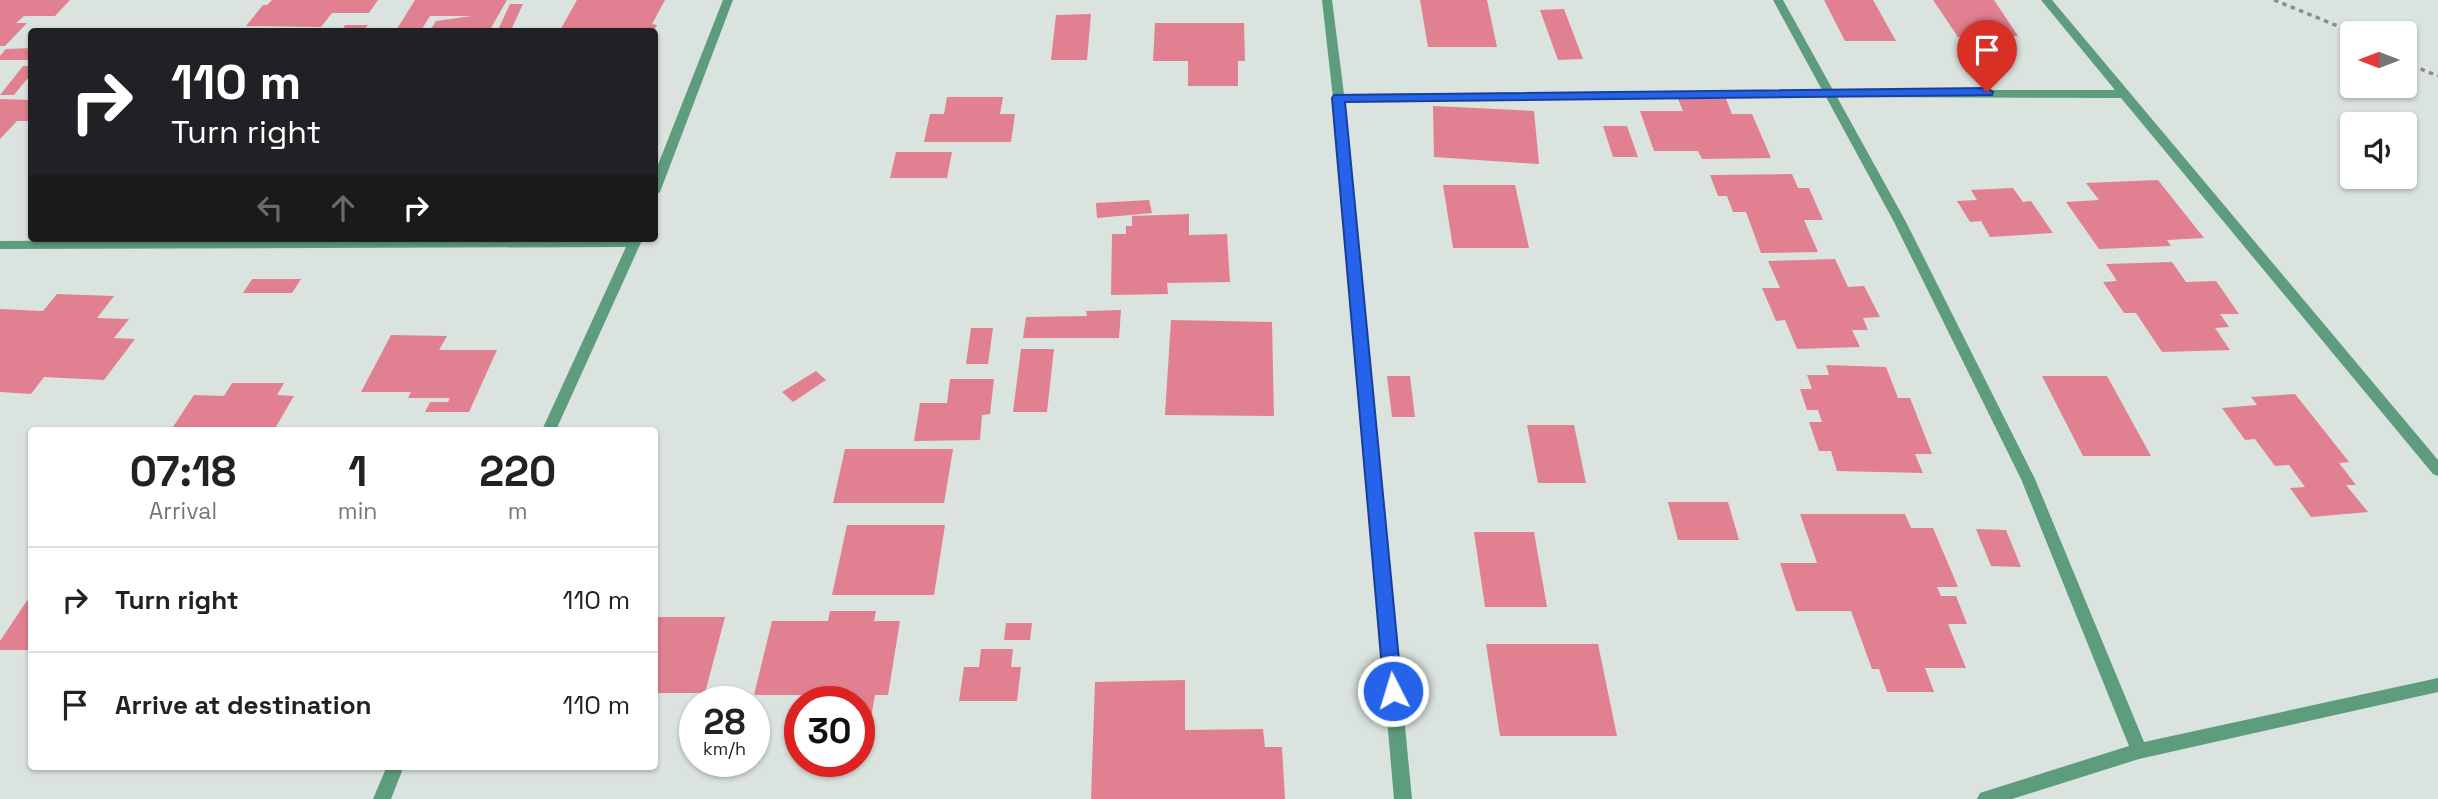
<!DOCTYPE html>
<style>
:root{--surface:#fff;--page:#f6f6f6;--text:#222;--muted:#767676;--line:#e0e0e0}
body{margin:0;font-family:"Space Grotesk",sans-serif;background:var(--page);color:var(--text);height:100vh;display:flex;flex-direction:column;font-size:26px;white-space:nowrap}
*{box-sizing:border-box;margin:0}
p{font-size:23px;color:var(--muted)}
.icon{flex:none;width:38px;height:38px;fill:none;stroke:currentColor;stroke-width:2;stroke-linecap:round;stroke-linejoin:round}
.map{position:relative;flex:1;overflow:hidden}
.drawer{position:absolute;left:28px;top:427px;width:630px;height:343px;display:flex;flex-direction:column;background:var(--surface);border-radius:7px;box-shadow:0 2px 5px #0004}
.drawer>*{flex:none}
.hud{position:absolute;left:28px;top:28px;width:630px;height:214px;border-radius:7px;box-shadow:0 2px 5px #0004;background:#202124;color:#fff;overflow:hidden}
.needle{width:46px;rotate:270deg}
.controls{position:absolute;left:2340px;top:21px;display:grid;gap:14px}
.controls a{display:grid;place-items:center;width:77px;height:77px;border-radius:7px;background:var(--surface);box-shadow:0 2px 5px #0004;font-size:35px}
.speed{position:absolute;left:679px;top:686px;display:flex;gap:14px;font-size:35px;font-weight:700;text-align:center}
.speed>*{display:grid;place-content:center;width:91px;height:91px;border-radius:50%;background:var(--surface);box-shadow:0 2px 5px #0004;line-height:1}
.speed small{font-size:18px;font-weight:400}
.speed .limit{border:10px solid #d22;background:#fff;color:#111}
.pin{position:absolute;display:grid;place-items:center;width:60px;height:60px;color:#fff;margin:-72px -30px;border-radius:50% 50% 50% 0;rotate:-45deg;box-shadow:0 0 7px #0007}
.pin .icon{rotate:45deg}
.me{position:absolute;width:77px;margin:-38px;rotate:355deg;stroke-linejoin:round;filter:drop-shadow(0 0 5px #0008)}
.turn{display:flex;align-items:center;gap:24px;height:147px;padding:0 28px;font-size:32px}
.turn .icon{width:91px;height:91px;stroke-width:2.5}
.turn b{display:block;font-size:49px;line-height:60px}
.lanes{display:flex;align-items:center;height:66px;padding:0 28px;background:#0003;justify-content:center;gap:35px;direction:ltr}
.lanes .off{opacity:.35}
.eta{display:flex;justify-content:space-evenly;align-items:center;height:119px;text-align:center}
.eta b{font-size:42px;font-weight:700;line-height:49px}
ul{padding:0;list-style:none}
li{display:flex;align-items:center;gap:21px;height:105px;padding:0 28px;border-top:2px solid var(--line)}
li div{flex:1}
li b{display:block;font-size:26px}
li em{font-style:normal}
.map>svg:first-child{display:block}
</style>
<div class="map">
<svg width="2438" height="799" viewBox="0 0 2438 799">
<rect width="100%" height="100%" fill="#dae3de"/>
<path fill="#e18090" d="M0,0H70L55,16H24L16,23H27L5,46H0Z
M272,0H378L369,13H332L321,27L246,26L263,5H267Z
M415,0H507L491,28H473L471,32H429L436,21L472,16H430L420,32H395Z
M577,0H665L652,24L657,25L653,32H559Z
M1420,0H1487L1497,47H1428Z
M1824,0H1873L1896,41H1845Z
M1933,0H1994L2018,36L1958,37Z
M510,4H523L510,32H497Z
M1564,9L1583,59L1558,60L1540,10Z
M1091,14L1087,60H1051L1056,15Z
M1155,23H1244L1245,61H1238V86H1188V61H1153Z
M345,25H368L363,32H341Z
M32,48V60H0V56L6,49Z
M23,66H32V79H27L14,95H0Z
M947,97H1003L1000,114H1015L1011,142H924L930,114H944Z
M0,99L32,100V121H17L0,139Z
M1678,99H1726L1732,114H1752L1771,158L1702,159L1698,151H1654L1640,111H1683Z
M1433,106L1534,111L1539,164L1434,157Z
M1603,126H1627L1638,157H1613Z
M896,152H952L947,178H890Z
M1792,174L1798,188H1809L1823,220H1804L1818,252L1761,253L1746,212H1733L1727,196H1718L1710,175Z
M2158,180L2204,238L2167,240L2171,246L2099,249L2066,202L2099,200L2086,183Z
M1443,185H1515L1529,248H1453Z
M2013,188L2023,202L2031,201L2053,233L1990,237L1981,221L1970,222L1957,201L1977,200L1971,190Z
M1149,200L1152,213L1097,218L1096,203Z
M1189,214V235L1227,234L1230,282L1167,283L1168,294L1111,295L1112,234H1126V226H1132V216Z
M1835,259L1848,287L1864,286L1880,317L1863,318L1868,330H1852L1860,347L1797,349L1785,320L1776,321L1762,288H1780L1768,261Z
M2172,262L2186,282L2216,281L2239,314H2220L2229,327L2215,328L2230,350L2162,352L2136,313H2124L2103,282L2117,281L2106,264Z
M252,279H301L292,293H243Z
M57,294L114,296L97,318L129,319L114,338L135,339L104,380L44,377L31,394L0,392V309L43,311Z
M1121,310L1119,338H1023L1026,317L1087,316L1086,311Z
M1171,320L1272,322L1274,416L1165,415Z
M971,328H993L988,364H966Z
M391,335L447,336L439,350H497L469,412H425L430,402H448L450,398H408L411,392H361Z
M1021,349H1054L1047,412H1013Z
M1826,365L1886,367L1898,398H1910L1932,454H1915L1923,473L1837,471L1831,451H1819L1809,422H1822L1818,410H1807L1800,389H1812L1807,375H1829Z
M816,371L826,380L793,402L782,392Z
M1387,376H1410L1415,417H1392Z
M2042,376H2107L2151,456H2083Z
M950,379H994L990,414L982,415L980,440L914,441L920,403H947Z
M232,383H284L277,395L294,396L274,430H171L194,395L224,396Z
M2295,394L2349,462L2339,463L2356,485H2346L2368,512L2311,517L2290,488L2305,487L2289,465L2275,466L2255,439L2245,440L2222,408L2257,405L2251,397Z
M1527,425H1574L1586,483H1538Z
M845,449H953L944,503H833Z
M1668,502H1728L1739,540H1678Z
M1800,514H1905L1911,528H1933L1958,587H1937L1941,596H1956L1967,624H1948L1966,668H1925L1934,692H1887L1879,669H1872L1851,611H1796L1780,563H1817Z
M847,525H945L934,595H832Z
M1976,529L2006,530L2021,567L1991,566Z
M1474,532H1534L1547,607H1485Z
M32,593V650H0V641Z
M830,611H876L874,621H900L888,695H875L868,734H859V702H811L812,695H754L772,621H828Z
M654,617H725L705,693H654Z
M1006,623H1032L1030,640H1004Z
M1486,644H1598L1617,736H1500Z
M981,649H1013L1011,667H1021L1017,701H959L964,667H979Z
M1185,680V730L1263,729L1265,747H1282L1285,799H1091L1095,682Z"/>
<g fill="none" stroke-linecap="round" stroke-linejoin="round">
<path stroke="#888e8b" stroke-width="3.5" stroke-dasharray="4.5 4.5" stroke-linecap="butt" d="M2274,0L2355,33
M2404,62L2438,76"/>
<path fill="#5d9d7e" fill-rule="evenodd" d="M723,0H733L660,192L654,196V175Z
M1322,0H1332L1344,94L1822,90L1773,0H1783L1833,90H2115L2041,0H2052L2438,460V476L2433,474L2121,98L1837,97L1906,222L2035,479L2144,742L2438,678V692L2139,759L2012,799H1977L1980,793L1986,791L2129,746L2021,479L1894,222L1826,97L1345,102L1412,799H1394L1333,98Z
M643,238L556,430H542L626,247L0,249V241Z
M387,766H404L391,799H373Z"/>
</g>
<path fill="#2563eb" stroke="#184099" stroke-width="2" d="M1987,88L1993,92L1992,95L1345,102L1402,691L1400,697L1393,700L1386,697L1384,691L1332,98L1334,95Z"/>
</svg>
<div class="controls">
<a><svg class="needle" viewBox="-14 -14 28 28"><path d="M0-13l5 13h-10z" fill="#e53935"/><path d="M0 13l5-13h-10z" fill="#767676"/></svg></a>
<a><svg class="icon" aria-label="sound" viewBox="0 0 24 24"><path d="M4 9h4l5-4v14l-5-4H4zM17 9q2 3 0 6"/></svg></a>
</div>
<div class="speed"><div>28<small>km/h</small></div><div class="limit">30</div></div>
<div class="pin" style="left:1987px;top:92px;background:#d93025"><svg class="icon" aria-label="arrive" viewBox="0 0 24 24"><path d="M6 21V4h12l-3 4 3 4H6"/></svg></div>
<svg class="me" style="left:1393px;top:691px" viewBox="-20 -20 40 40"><circle r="17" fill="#2563eb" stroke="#fff" stroke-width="3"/><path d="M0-11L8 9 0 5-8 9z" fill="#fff"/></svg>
<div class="hud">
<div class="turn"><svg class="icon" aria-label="right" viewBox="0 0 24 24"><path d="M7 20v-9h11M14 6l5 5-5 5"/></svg><div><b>110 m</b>Turn right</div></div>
<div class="lanes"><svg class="icon off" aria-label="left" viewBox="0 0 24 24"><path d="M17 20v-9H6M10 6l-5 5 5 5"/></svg><svg class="icon off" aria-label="ahead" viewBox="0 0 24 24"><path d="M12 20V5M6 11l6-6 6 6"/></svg><svg class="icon" aria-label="right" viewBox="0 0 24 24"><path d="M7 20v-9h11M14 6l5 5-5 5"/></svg></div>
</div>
<section class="drawer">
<div class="eta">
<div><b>07:18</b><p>Arrival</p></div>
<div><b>1</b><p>min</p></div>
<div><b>220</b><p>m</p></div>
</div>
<ul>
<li><svg class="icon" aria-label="right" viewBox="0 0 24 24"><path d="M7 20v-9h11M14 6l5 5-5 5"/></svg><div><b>Turn right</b></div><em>110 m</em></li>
<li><svg class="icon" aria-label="arrive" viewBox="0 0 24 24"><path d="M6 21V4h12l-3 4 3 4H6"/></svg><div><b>Arrive at destination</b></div><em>110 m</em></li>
</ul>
</section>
</div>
